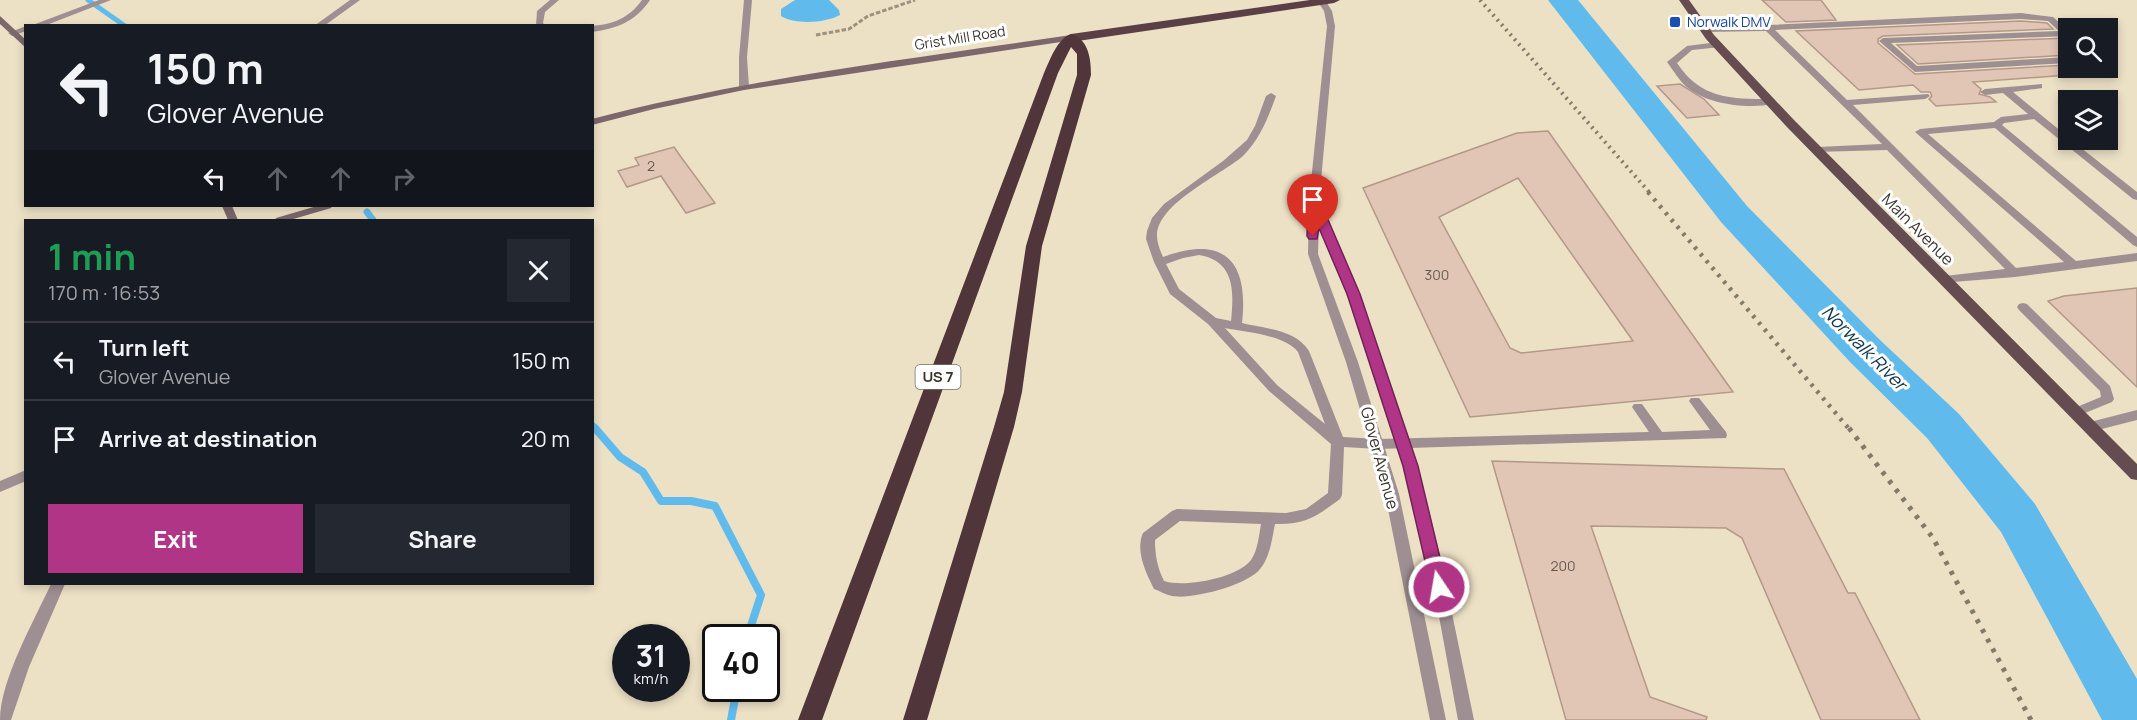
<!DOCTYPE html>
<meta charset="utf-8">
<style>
:root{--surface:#171b24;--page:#242831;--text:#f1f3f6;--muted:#9ea1a6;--line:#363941;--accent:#b13586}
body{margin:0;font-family:Manrope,sans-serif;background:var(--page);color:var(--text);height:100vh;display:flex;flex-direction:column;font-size:22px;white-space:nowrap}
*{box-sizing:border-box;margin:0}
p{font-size:20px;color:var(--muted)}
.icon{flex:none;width:33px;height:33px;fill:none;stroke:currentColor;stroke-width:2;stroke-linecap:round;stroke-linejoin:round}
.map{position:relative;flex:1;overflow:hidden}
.panel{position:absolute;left:24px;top:219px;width:570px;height:366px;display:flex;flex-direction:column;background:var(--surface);border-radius:0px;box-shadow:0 3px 9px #0003}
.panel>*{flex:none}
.top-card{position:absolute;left:24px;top:24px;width:570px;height:183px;border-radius:0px;box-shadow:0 3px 9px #0003;background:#171b24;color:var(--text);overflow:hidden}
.buttons{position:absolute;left:2058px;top:18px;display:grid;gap:12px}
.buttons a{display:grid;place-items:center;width:60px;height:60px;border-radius:0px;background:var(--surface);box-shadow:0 3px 9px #0003;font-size:30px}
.speed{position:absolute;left:612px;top:624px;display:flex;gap:12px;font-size:30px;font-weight:700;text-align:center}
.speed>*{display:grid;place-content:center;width:78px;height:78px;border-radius:50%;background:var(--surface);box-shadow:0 3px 9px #0003;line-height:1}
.speed small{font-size:15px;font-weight:400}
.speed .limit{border:3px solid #111;border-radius:9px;background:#fff;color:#111}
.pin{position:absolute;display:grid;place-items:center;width:51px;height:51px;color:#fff;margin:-62px -26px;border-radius:50% 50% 50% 0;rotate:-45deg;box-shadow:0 0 6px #0007}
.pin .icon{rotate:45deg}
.me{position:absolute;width:66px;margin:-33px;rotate:348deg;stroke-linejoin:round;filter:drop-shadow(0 0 4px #0008)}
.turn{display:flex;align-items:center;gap:21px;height:126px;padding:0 24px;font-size:27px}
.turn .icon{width:78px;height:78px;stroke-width:2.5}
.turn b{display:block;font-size:42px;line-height:51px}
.lanes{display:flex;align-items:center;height:57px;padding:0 24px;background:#0003;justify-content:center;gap:30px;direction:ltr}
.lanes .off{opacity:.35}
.round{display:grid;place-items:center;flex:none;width:63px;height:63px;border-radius:0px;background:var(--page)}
.overview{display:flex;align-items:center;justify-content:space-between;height:102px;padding:0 24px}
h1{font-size:36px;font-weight:700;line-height:45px;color:#1e9e55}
.primary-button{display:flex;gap:12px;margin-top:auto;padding:12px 24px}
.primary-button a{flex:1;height:69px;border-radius:0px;background:var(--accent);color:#fff;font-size:24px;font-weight:700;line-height:69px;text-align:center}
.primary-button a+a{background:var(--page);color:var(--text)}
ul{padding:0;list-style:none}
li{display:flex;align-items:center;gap:18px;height:78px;padding:0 24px;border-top:2px solid var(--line)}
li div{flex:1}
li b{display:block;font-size:22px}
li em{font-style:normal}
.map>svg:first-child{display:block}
</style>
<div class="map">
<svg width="2137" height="720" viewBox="0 0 2137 720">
<rect width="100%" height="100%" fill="#ece1c5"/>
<path fill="#60bbec" d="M795,0H829L839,10L840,15C825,23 796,25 781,16V9Z"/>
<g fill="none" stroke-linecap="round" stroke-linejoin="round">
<path stroke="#60bbec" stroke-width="5" d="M88,0L125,26"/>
<path stroke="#60bbec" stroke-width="7" d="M367,212L373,220
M592,425L596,430"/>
<path stroke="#60bbec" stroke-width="8" d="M595,428L620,457L643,472L661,501H691L715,506L761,595L747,638
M731,720L737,688"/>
<path fill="#60bbec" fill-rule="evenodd" d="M1548,0H1578L1747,206L1880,340L1959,414L2035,504L2137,679V720H2102L2001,532L1927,438L1850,362L1721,222Z"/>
</g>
<path fill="#e1c5b5" stroke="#b39889" stroke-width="1.5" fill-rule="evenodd" d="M1762,0H1821L1836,20L1786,22Z
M2021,21L2047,23L2053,29L1883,36L1878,39V43L1915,74L2068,65V75L1973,82L1981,89L1979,94L1990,97L1996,102L1936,106L1929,99L1932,96L1930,92H1921L1913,85L1859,90L1796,31Z
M2067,38L2068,55L1918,64L1897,45Z
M1680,84L1704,99L1719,115L1687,118L1657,86Z
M1548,131L1733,392L1470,417L1363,188L1517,133ZM1518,178L1633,341L1521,353L1510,348L1439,217Z
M674,147L681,157L715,203L686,213L661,176L627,187L618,171L639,165L635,158Z
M2137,288V387L2048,301L2064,296Z
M1492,461L1784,469L1848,593H1855L1920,720H1821L1742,538L1726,528L1591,526L1650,697L1707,717L1706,720H1566Z"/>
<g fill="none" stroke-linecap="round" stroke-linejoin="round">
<path stroke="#9b927f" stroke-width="3" stroke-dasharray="4.5 2" stroke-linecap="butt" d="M816,35L849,29L868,16L915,0"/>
<path fill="#9e8f92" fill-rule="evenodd" d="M99,0H111L44,26H30Z
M550,0H559L545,12L543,23L546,26H536L537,11Z
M642,0H650C635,22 618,28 592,32V26C614,24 629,18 642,0Z
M2021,13L2053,17L2068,30V36L1891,43L1917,66L2068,57V63L1915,72L1879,41L1883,38L2059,31L2048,21L2021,19L1775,30L1847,100L1928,94L1930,96L1925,99L1853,105L2016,268L2064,262L1915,132L1920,129L1994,122L2001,117L2028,114L2003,93L1985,95L1980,92L1985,89L2042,84V88L2013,92L2068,137V140H2071L2137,192V200L2133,199L2034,119L2004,123L2002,125L2137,237V247L2133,245L1995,128L1928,134L2076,261L2137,253V261L2015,277L1941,283L1939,280L1945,276L2005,269L1887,150L1815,152L1813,150L1818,147L1882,144L1766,31L1705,32L1701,29L1705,26L1768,25Z
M26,26V31L12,36L8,33Z
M1718,42L1721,43V47L1692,50L1677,63C1701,99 1730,99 1771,99L1774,100V104C1748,109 1709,105 1688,88C1679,81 1674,71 1667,62L1687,46Z
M1271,93L1276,96C1268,118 1260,139 1243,156C1221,175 1158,203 1157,235C1157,243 1160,250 1163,257C1225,234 1249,262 1242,323C1266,329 1295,329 1309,351L1343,437L1378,439L1649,432L1632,407L1634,404H1642L1662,432L1710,430L1689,401L1691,398H1699L1726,432L1727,435L1726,438L1378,449L1344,447L1342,495L1340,499C1317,516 1305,525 1275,524C1272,539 1270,557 1260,569C1248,585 1191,600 1172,596C1166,595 1160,591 1154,589C1146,573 1135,551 1143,533L1172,511L1177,509L1286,513L1306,509L1328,493L1331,444L1269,391L1208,324L1170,294L1154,262L1146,239L1147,231L1152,218L1164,204L1223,161L1247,140L1255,126L1266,96ZM1199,255C1235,261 1234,291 1231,321L1216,318L1179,289L1166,264L1183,258ZM1225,328C1246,332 1285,335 1298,352L1325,424L1277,385ZM1180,521L1261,524C1259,535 1258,550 1251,560C1238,578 1184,588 1164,581C1157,567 1155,554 1155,540Z
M2023,303L2027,304L2110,386L2114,399L2112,402L2080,415H2072L2070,412L2072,409L2101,397L2100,391L2019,310L2017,307L2019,304Z
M2137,410V420L2090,432L2086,430L2084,427L2086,424L2090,422Z"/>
<path fill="#9e8f92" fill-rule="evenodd" d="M350,0H360L324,26H314Z
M744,0H752L747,57L749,87L744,90L739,87V57Z
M26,470V481L0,492V481Z
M51,584H65L29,667L11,720H0C0,680 34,621 51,584Z"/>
<path fill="#9e8f92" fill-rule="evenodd" d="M1319,0H1325L1332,11L1335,26L1319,203L1373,334L1418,466L1441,560L1474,720H1458C1444,645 1432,570 1413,496C1389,404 1355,313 1319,225L1318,254L1358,362L1399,494L1446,720H1430L1385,494L1346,362L1308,254L1309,201L1327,26L1324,11L1318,2Z"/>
<path fill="#7c686c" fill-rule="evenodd" d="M0,16L26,40V48L0,24Z
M1071,35L1074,36V40L744,90L654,109L592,125V119C749,78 911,59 1071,35Z
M222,206H232L238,220H228Z
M317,206H332L331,208L290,220H275L276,218Z"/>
<path fill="#644c51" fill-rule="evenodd" d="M1679,0H1689L1714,35L1794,120L2137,464V480L2131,479L1786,126L1706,39Z"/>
<path fill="#5a4046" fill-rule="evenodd" d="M1310,0H1340L1334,3L1071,42L1065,38L1071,34Z"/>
<path fill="#50353a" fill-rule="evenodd" d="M1071,34C1089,39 1091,60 1091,75L1042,246L1022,392L1014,427L927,720H903L994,427L1004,392L1026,246L1077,75V54L1071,47L1058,73L822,720H798L1044,73C1050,60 1057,39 1071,34Z"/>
<path stroke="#827b6a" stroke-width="4" stroke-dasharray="2 4.5" stroke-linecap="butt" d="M1480,0L1650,193"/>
<path stroke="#827b6a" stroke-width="4.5" stroke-dasharray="3 6" stroke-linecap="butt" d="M1648,192L1850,430"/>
<path stroke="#827b6a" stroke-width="5" stroke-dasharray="4 7" stroke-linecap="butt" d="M1849,428L1933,538L2031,720"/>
</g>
<path fill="#b13586" stroke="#732257" stroke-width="1.5" d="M1314,197L1320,201L1360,294L1418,466L1447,587L1445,592H1434L1431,587L1403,466L1347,294L1319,228L1317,239H1309L1307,236L1308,201Z"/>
<rect fill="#1a4fb4" stroke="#fff" stroke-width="2" x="1669" y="16" width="12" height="12" rx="3"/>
<g text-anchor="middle" stroke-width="6" stroke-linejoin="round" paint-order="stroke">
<g font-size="14" fill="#164399" stroke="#fff" text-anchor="start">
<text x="1687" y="27">Norwalk DMV</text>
</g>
<g font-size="14" fill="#3b362c" stroke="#fff">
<text transform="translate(960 38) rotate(-9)" y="5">Grist Mill Road</text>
</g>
<g font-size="14" fill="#645a4e">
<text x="651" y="171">2</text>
<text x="1437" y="280">300</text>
<text x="1563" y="571">200</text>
</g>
<rect fill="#fff" stroke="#76726b" stroke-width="1.5" x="915.5" y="365" width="45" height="24" rx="4.5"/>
<g font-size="15" font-weight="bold" fill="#3b362c">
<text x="938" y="382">US 7</text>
</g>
<g font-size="16" fill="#3b362c" stroke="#fff">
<text transform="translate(1918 229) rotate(45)" y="6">Main Avenue</text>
<text transform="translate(1380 458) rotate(75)" y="6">Glover Avenue</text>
</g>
<g font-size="18" font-style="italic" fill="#0d364a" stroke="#fff">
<text transform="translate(1864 348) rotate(45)" y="6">Norwalk River</text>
</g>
</g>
</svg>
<div class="buttons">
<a><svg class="icon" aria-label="search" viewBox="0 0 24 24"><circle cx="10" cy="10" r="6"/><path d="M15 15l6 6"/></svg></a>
<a><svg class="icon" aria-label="layers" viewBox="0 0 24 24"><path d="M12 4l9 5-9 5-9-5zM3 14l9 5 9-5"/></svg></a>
</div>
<div class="speed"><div>31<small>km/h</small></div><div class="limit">40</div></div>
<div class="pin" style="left:1313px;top:236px;background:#d93025"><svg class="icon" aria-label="arrive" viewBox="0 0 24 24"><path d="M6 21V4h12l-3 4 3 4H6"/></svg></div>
<svg class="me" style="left:1439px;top:587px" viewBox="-20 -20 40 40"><circle r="17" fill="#b13586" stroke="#fff" stroke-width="3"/><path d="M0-11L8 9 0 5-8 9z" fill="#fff"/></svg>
<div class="top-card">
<div class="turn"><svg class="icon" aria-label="left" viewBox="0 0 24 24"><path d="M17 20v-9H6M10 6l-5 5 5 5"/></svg><div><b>150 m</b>Glover Avenue</div></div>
<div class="lanes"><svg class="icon" aria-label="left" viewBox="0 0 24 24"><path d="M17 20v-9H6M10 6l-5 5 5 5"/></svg><svg class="icon off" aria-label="ahead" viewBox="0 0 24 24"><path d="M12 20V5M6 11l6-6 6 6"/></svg><svg class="icon off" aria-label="ahead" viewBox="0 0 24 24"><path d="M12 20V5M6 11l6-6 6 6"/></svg><svg class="icon off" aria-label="right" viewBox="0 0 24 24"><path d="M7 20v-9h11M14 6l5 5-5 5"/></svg></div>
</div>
<section class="panel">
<div class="overview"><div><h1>1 min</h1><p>170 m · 16:53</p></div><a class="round"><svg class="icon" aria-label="close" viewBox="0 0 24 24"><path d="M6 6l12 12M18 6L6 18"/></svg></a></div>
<ul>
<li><svg class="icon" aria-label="left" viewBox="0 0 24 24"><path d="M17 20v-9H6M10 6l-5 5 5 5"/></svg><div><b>Turn left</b><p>Glover Avenue</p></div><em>150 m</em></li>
<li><svg class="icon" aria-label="arrive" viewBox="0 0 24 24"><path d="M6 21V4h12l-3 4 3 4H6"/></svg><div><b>Arrive at destination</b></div><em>20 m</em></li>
</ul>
<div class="primary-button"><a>Exit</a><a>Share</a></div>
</section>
</div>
